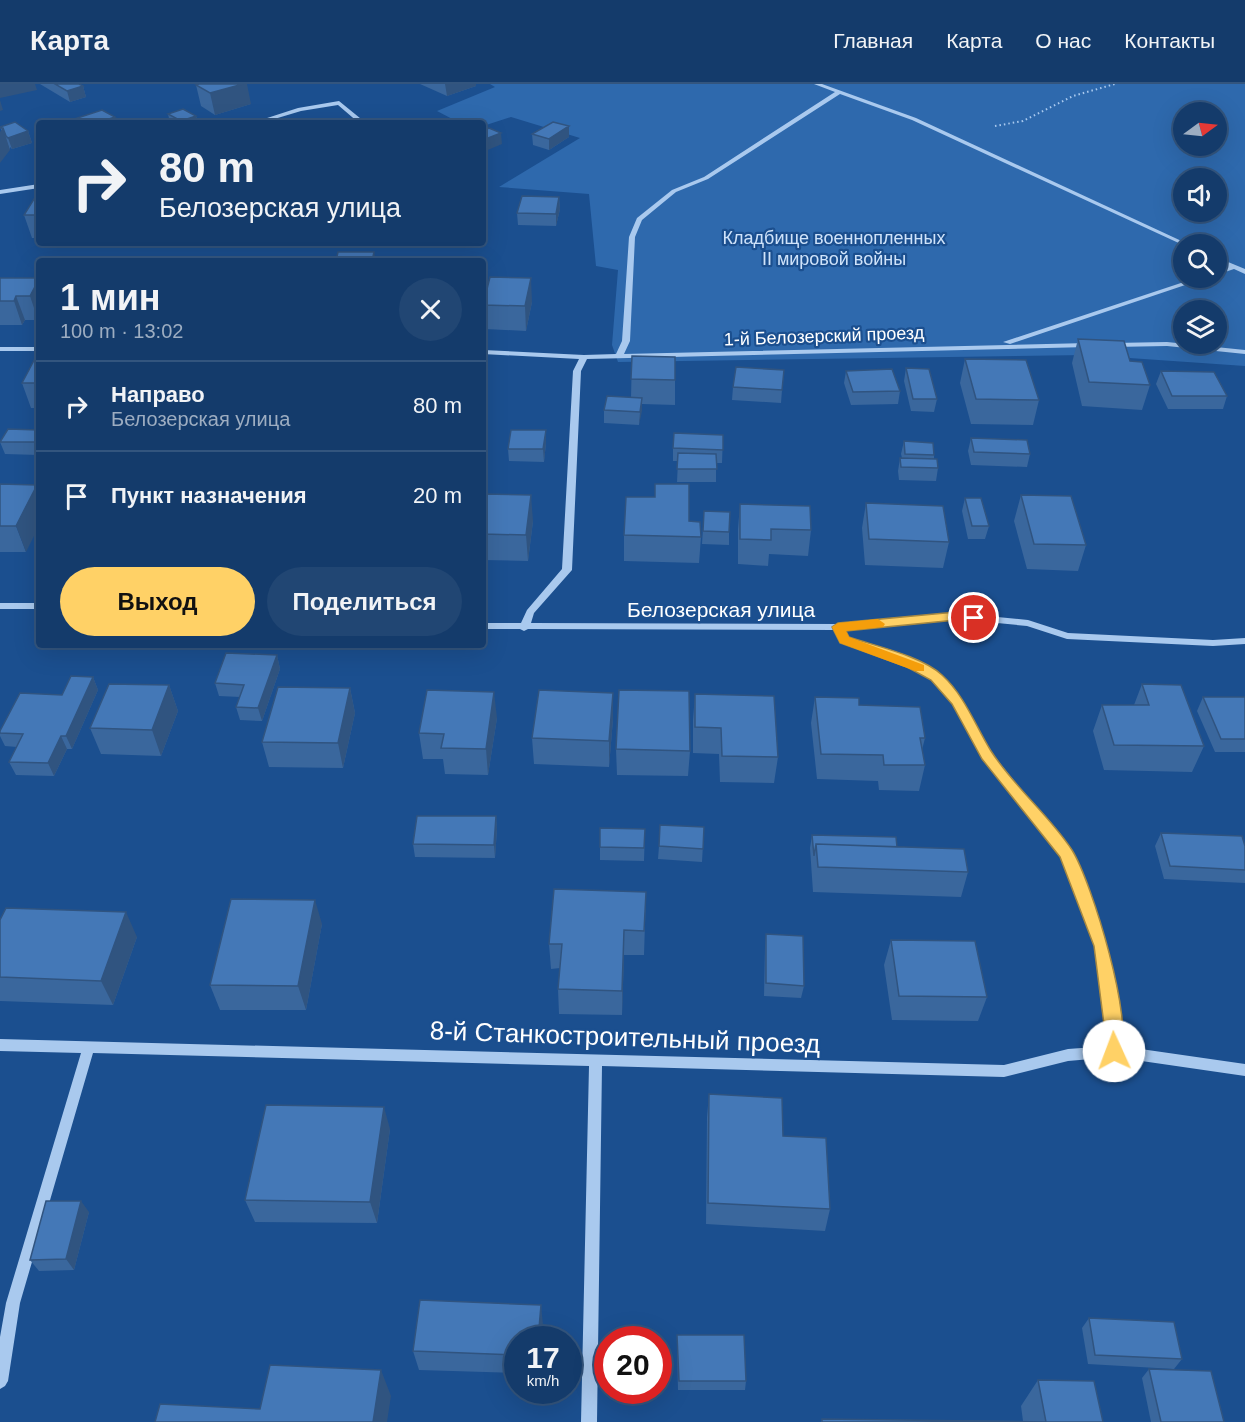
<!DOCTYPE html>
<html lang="ru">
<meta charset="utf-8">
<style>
:root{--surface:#143b6b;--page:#214673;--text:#f1f3f6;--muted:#9dadc1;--line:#33557e;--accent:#ffd166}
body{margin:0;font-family:Helvetica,sans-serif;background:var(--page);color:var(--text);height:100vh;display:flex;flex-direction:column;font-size:22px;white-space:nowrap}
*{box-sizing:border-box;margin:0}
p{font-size:20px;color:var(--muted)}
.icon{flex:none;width:33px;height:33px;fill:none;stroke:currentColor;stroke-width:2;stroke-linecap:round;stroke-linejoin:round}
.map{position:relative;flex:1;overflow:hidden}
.drawer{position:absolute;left:36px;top:174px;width:450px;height:390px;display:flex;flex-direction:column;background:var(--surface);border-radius:6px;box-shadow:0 6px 24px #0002,0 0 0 2px var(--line)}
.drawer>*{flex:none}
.guide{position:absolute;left:36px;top:36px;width:450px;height:126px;border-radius:6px;box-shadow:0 6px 24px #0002,0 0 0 2px var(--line);background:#143b6b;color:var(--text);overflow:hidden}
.needle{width:39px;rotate:75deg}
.buttons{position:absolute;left:1173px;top:18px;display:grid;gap:12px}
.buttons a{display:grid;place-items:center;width:54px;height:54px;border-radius:50%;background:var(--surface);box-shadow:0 6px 24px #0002,0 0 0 2px var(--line);font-size:30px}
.speed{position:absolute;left:504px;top:1242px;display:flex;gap:12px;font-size:30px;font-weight:700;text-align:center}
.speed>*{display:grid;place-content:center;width:78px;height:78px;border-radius:50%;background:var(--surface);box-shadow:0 6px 24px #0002,0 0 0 2px var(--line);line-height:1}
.speed small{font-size:15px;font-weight:400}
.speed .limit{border:9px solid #d22;background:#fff;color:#111}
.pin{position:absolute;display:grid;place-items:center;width:51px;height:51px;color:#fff;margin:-26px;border:3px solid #fff;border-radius:50%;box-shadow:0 2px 6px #0007}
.me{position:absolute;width:66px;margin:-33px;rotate:358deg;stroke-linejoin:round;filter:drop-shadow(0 0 4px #0008)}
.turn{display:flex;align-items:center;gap:21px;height:126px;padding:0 24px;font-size:27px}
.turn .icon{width:78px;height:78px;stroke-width:2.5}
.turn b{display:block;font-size:42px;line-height:51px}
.round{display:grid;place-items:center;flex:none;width:63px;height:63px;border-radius:32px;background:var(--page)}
.overview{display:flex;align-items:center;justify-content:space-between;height:102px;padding:0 24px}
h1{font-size:36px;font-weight:600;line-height:45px}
.primary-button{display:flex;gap:12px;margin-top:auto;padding:12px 24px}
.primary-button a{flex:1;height:69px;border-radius:36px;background:var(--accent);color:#111;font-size:24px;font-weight:600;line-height:69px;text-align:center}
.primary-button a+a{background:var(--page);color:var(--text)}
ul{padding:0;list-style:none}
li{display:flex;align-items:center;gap:18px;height:90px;padding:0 24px;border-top:2px solid var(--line)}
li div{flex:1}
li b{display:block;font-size:22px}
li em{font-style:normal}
header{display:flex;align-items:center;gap:36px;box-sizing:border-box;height:84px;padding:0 30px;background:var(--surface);border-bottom:2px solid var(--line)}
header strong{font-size:28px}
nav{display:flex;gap:33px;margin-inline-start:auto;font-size:21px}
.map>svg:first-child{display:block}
</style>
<header>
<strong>Карта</strong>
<nav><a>Главная</a><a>Карта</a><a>О нас</a><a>Контакты</a></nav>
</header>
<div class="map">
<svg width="1245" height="1338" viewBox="0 0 1245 1338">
<rect width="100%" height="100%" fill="#1b4f8f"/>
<path fill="#2e69ad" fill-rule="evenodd" d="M490,0H1245V282L1086,271L618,278L612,261L618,186L596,182L589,110L499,103L580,54L511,33L483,42V39H460L437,27L495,3ZM1184,28H1216V62H1184ZM1184,94H1216V128H1184ZM1184,160H1216V194H1184ZM1184,226H1216V260H1184Z"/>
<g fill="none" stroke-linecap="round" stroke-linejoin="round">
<path stroke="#a9c9ee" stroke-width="2" stroke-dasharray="1.5 3" stroke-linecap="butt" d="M995,42L1023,37L1073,12L1115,0"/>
<path fill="#a9c9ee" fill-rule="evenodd" d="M814,0H822L916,34L1188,160L1183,161L912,36L840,10L708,95L676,108L642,136L635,153L630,257L624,270L1088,259L1092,261L1088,263L587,275L581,287L572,486L534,529L531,539L838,540L956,529L1028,536L1068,549L1213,556L1245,554V560L1213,562L1067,555L1027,542L956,535L844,546L848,554L914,577L940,591L961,614L991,668L1070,767L1107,863L1119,934L1120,962L1245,980V992L1114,973L1068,977L1004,993L602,982L597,1338H581L589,982L93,969L20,1219L8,1297L5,1302L0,1305V1253L6,1219L81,969L0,967V955L1004,981L1068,965L1108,962L1107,934L1095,863L1061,772L983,674L953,619L932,595L908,581L841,558L835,546L528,545L524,547L520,545H483V539H521L527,526L562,485L573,287L579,275L483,270V266L584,271L616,270L622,257L629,153L637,134L672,106L704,93L835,8Z
M339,17L366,39H359L338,21L301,27L261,39H252L298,24Z
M39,100V104L0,110V106Z
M1216,173L1245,185V190L1234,185L1216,191V187L1228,183L1216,178Z
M1196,194H1206L1010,260L1003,258Z
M1167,258L1245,266V270L1167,262L1113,263L1109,261L1113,259Z
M0,263H39V267H0Z
M0,519H39V525H0Z"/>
</g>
<path fill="#3a679d" d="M40,0H79L83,2L86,13L70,18Z
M420,0H476V2L447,12Z
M196,1L251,20L215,31L201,22Z
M168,30L196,32L198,39H170Z
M0,43L28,47L32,59L12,65L10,63V66Z
M532,50L569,53L549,66L533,61Z
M39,107V154H32L24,131Z
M559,113L560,125L556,142L518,141L517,129Z
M0,194H39L38,236H25L22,241H0Z
M532,218L526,247L485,245L483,221Z
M1078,255L1130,277L1150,301L1142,326L1082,322L1072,279Z
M39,267V324H31L22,299Z
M632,272L675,296V321L642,320L639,341L604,339V326L631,313Z
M965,275L1039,316L1033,341L971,340L960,299Z
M906,284L937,315L934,328L911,327L904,297Z
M846,287L900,307L898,320L851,321L844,299Z
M1161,287L1227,312L1223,325H1168L1156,300Z
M733,303L782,306L781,319L732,316Z
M39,346V371L5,370L0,358Z
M546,346V359L544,378L509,377L508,365Z
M723,351L722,379H716V398H677L678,377H673V364Z
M971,354L1030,370L1027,383L971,381L968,367Z
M904,357L934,371V375L938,384L936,397L899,396L898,387L900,374H902L901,370Z
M0,400L26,468H0Z
M483,410L533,437L528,477L483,476Z
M1021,411L1086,461L1078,487L1027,485L1014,437Z
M965,414L989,442L985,455H968L962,427Z
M866,419L949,458L943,484L865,481L862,444Z
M740,420L811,446L808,472L769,470L768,482L738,480V445Z
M704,427L729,448V461L702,460Z
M689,437L701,453L699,479L624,477V451Z
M277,571L280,585L262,637L240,636L236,623L240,613L219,612L215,599Z
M93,593L98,606L72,665H67L54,692L16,691L9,678L17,663L5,662L0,652V647Z
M1142,600L1204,662L1192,688L1104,686L1093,647L1102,621H1134Z
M169,601L178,627L161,672L101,670L90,644Z
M350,604L355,629L343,684L269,683L262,658Z
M613,609V635L609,683L534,680L532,654Z
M695,610L778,673L774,699L720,698L719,670L693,669V636Z
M815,613L859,621L925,654L922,666L925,681L919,707L879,706L878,697L817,695L811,639Z
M1203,613H1245V668H1215L1197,627Z
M497,634L488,691L445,690L443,675H423L419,649Z
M616,665L690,667L688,692L617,691Z
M496,732L497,745L495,774L415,773L413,760Z
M704,743L702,778L658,775L659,762Z
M645,745L644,777L600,776V763Z
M1161,749L1245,762V799L1164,795L1155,762Z
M812,751L897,763L968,788L961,813L813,808L810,764Z
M646,808L644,871H624L622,931L559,930L558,905L560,884L551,885L549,860Z
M0,836L137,853L113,921L0,917Z
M322,840L306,926H220L210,901Z
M766,850L804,902L801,914L764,912L765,862Z
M891,856L987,913L978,937L892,936L884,881Z
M709,1010L783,1052L830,1125L825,1147L706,1140L707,1033Z
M390,1045L377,1139L255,1138L245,1116Z
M89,1128L74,1186L39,1187L30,1176Z
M1089,1234L1182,1275L1174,1285L1088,1280L1082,1244Z
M543,1241L542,1256H518V1289L419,1286L413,1267Z
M677,1251L746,1297L745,1306H678L677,1261Z
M1149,1285L1224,1338H1151L1142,1294Z
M1038,1296L1103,1338H821L822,1335L1023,1337L1021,1322Z"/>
<path fill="#305480" d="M0,0H35L37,6L0,14Z
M243,0H247L251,20L215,31L210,9Z
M445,0H476V2L447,12Z
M83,2L86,13L70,18L67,7Z
M0,16L3,26L0,27Z
M196,32L198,39H182L181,37Z
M115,33L117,39H106V36Z
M569,42V53L549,66V55Z
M3,44L10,66L0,79V48Z
M28,47L32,59L12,65L8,54Z
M501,49L502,60L483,68V56Z
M559,113L560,125L556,142V130Z
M374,168L376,177H372Z
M531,194L532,218L526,247L525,222Z
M39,195V234L38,236L30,212Z
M16,212L25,236L22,241L14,217Z
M642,314V327L639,341L640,328Z
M546,346V359L544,378L543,365Z
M37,401L39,406V442L26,468L16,442Z
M531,411L533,437L528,477L526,451Z
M277,571L280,585L262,637L258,624Z
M93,593L98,606L72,665L66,652Z
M169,601L178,627L161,672L152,646Z
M350,604L355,629L343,684L338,659Z
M494,608L497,634L488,691L486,665Z
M613,609V635L609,683V657Z
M61,652L67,665L54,692L48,679Z
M496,732L497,745L495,774L494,761Z
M315,816L322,840L306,926L298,902Z
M126,828L137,853L113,921L101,897Z
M624,846V871L622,931V907Z
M384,1023L390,1045L377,1139L370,1118Z
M81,1117L89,1128L74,1186L66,1175Z
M541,1221L543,1241L542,1256H538Z
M381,1286L391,1312L387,1338H373Z"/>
<path fill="#4478b7" stroke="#305480" stroke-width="1.5" d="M55,0H79L83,2L67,7Z
M199,0H243L210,9L196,1Z
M183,25L196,32L181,37L168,30Z
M102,26L115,33L106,36L111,39H68L65,38Z
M15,38L28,47L8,54L6,52L3,44H0V43Z
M553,38L569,42L549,55L532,50Z
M489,44L501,49L483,56V47Z
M39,107V131H24Z
M522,112L559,113L556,130L517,129Z
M338,168H374L372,177H336Z
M490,193L531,194L525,222L483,221Z
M0,194H39V195L30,212H16L14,217H0Z
M1078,255L1124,257L1130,277L1142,278L1150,301L1089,298Z
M39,267V299H22Z
M632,272L675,273V296L631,295Z
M965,275L1026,276L1039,316L976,315Z
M736,283L784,286L782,306L733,303Z
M906,284L929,285L937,315H913Z
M892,285L900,307L853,308L846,287Z
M1161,287L1214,288L1227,312H1172Z
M607,312L642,314L640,328L604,326Z
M8,345L39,346V358H0Z
M511,346H546L543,365H508Z
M674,349L723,351V366L673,364Z
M971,354L1027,356L1030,370L974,368Z
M904,357L933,359L934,371L905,370Z
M678,369L716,370L717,385H677Z
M900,374L937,375L938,384L901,383Z
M0,400L37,401L16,442H0Z
M655,400H689V437L700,438L701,453L624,451L626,413H655Z
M483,410L531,411L526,451L483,450Z
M1021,411L1071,412L1086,461L1034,460Z
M965,414H981L989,442H972Z
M866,419L943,422L949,458L869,455Z
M740,420L810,422L811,446L771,445V456L740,455Z
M704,427L730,428L729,448L703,447Z
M226,569L277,571L258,624L236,623L244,601L215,599Z
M71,592L93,593L66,652H61L48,679L9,678L23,650L0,649V647L20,609L62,611Z
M109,600L169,601L152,646L90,644Z
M1142,600L1181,601L1204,662L1114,661L1102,621H1149Z
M278,603L350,604L338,659L262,658Z
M427,606L494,608L486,665L441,664L444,650L419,649Z
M539,606L613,609L609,657L532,654Z
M619,606L689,607L690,667L616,665Z
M695,610L774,612L778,673L722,672L721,644L695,643Z
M815,613L859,614V621L920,623L925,654H920L925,681H884L883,671L821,670Z
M1203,613H1245V655H1221Z
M417,732H496L494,761L413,760Z
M660,741L704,743L703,765L659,762Z
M600,744L645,745L644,764L600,763Z
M1161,749L1242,752L1245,762V786L1170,782Z
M812,751L896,753L897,763L816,760L814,772Z
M816,760L964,765L968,788L818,783Z
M554,805L646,808L644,847L624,846L622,907L558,905L562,860H549Z
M231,815L315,816L298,902L210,901Z
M6,824L126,828L101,897L0,893V836Z
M766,850L803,852L804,902L766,899Z
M891,856L975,857L987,913L899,912Z
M709,1010L782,1014L783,1052L826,1054L830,1125L708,1119Z
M266,1021L384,1023L370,1118L245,1116Z
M46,1117H81L66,1175L30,1176Z
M420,1216L541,1221L538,1256H518V1271L413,1267Z
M1089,1234L1174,1238L1182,1275L1095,1271Z
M677,1251H744L746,1297H679Z
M270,1281L381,1286L373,1338H155L160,1320L260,1325Z
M1149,1285L1211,1287L1224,1338H1161Z
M1038,1296L1094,1297L1103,1338H822V1335L1046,1338Z"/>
<path fill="#ffd166" stroke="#a68842" stroke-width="1.5" d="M956,528L974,530L980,534L974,538L956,536L846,547L849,553C875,562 922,572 942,591C965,612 975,641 991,667C1014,703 1049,731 1072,766C1092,798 1135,940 1120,972L1114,975L1108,972L1094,862L1060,773L982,675L952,620L931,596L907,583L840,559L832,543L838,539Z"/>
<path fill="#f59e0b" d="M878,535L885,540L883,543L846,547L849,553L924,581V587H915L840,559L832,543L838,539Z"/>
<g text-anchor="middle" stroke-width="4.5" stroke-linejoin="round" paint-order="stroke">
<g font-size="18" fill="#cfe3fa" stroke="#1b4f8f">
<text x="834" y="160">Кладбище военнопленных<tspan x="834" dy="21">II мировой войны</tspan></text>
</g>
<g font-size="18" fill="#fff" stroke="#1b4f8f">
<text transform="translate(824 252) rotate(-2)" y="6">1-й Белозерский проезд</text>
</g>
<g font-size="21" fill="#fff" stroke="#1b4f8f">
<text x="721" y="533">Белозерская улица</text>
</g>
<g font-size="26" fill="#fff" stroke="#1b4f8f">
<text transform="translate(625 953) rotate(2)" y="9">8-й Станкостроительный проезд</text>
</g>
</g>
</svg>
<div class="buttons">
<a><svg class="needle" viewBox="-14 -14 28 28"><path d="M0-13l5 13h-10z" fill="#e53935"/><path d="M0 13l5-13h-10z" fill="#9dadc1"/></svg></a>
<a><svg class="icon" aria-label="sound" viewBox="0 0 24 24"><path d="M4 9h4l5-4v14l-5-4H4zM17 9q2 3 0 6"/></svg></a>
<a><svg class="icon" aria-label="search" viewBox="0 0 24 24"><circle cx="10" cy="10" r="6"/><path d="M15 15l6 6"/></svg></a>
<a><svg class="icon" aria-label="layers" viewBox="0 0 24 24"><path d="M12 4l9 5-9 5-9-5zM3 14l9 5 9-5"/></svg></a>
</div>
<div class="speed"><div>17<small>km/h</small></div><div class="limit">20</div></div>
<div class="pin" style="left:974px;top:534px;background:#d93025"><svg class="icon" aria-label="arrive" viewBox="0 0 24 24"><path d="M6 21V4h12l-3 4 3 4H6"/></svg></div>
<svg class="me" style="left:1114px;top:967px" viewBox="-20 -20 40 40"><circle r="19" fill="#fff"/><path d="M0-13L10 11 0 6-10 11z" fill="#ffd166"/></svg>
<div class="guide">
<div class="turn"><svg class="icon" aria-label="right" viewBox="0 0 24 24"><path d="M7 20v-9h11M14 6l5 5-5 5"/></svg><div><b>80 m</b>Белозерская улица</div></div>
</div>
<section class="drawer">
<div class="overview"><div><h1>1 мин</h1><p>100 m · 13:02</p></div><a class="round"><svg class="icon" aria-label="close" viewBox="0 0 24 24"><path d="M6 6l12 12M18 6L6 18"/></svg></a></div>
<ul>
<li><svg class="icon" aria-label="right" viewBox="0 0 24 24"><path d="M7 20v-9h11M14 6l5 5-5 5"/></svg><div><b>Направо</b><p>Белозерская улица</p></div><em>80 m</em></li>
<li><svg class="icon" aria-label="arrive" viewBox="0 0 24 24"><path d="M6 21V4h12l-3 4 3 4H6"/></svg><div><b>Пункт назначения</b></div><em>20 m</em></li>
</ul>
<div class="primary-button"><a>Выход</a><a>Поделиться</a></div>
</section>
</div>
